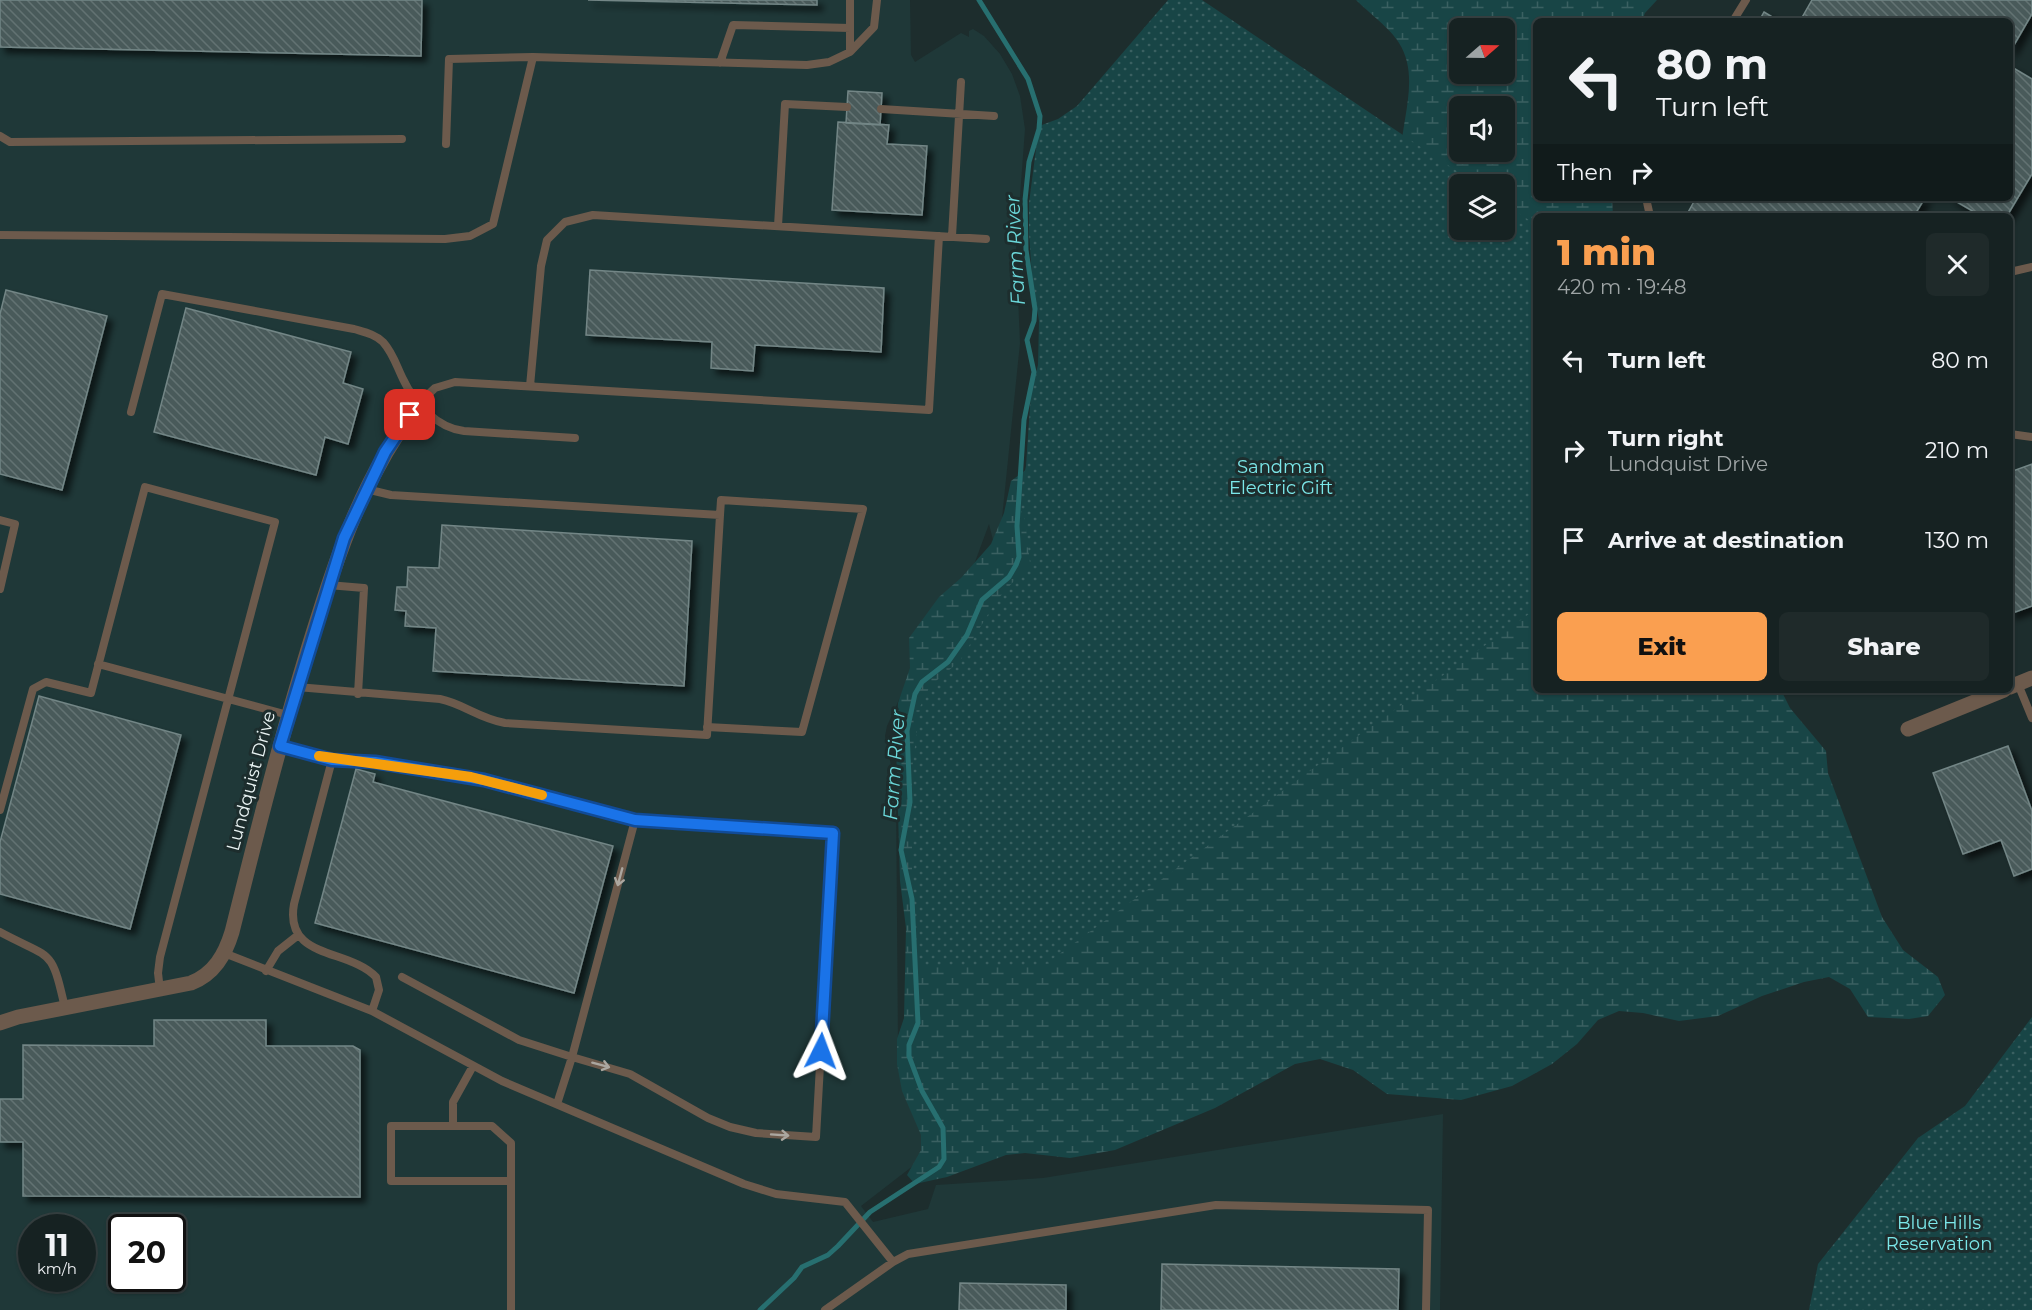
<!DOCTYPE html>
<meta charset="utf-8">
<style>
:root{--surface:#162222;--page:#1f2a2a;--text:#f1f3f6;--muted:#9ea4a5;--line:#353f40;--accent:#fa9f50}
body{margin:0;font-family:Montserrat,sans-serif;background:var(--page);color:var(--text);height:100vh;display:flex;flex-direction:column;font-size:22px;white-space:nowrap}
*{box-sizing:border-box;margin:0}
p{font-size:20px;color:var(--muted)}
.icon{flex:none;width:33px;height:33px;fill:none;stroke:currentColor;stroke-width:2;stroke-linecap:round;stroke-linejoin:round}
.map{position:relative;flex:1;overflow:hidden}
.details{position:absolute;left:1533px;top:213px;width:480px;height:480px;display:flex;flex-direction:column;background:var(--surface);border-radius:9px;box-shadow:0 2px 4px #0004,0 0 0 2px var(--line)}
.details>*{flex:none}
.guide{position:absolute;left:1533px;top:18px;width:480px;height:183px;border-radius:9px;box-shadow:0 2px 4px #0004,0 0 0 2px var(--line);background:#162222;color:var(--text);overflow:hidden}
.needle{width:39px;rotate:70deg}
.controls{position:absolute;left:1449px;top:18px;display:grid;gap:12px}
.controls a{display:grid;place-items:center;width:66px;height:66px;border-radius:9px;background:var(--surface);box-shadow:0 2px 4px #0004,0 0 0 2px var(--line);font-size:30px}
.speed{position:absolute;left:18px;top:1214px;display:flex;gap:12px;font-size:30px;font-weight:700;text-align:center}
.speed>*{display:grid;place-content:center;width:78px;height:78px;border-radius:50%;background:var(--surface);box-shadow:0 2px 4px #0004,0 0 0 2px var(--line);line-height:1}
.speed small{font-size:15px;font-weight:400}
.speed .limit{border:3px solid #111;border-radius:9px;background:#fff;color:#111}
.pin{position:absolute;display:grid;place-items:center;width:51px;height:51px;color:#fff;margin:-26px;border-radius:12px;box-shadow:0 3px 9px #0006}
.me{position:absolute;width:66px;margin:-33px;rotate:3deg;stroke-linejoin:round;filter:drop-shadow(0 0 4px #0008)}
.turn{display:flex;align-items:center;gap:21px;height:126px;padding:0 24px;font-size:27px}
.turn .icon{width:78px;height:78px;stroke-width:2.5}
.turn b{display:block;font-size:42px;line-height:51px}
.then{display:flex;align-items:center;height:57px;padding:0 24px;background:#0003;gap:12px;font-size:22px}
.round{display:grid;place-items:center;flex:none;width:63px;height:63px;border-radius:9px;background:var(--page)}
.head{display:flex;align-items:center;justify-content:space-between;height:102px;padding:0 24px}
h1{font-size:36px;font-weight:800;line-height:45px;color:var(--accent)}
.button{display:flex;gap:12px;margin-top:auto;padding:12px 24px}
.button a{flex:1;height:69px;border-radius:9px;background:var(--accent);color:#111;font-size:24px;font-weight:800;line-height:69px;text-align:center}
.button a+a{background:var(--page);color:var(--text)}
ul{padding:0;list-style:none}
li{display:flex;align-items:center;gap:18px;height:90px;padding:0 24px}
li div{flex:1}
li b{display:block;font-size:22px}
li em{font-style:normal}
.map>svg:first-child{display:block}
</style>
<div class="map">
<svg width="2032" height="1310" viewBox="0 0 2032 1310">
<defs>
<pattern id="wetland-marsh" width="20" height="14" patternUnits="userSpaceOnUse" patternTransform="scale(1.5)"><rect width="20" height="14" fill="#184546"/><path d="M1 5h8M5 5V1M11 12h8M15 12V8" fill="none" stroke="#3a6061"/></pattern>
<pattern id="park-dots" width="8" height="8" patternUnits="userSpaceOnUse" patternTransform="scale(1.5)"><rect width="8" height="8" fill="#184546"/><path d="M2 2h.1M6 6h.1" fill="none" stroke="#3a6061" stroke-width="1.8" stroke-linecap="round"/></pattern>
<pattern id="building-back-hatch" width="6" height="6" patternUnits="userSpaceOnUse" patternTransform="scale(1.5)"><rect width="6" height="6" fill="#495a5a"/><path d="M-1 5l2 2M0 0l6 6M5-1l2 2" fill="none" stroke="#637272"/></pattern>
<filter id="shadow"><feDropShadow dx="5.5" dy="5.5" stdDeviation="3" flood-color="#0009"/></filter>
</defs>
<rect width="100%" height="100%" fill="#1d2d2d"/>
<path fill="#1f3838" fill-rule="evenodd" d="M0,0H910L911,55L915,62L961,33L969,37V31L973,29L984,36L1000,54L1012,74L1020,96L1025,129L1016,250L1020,343L1001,528L995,548L989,524L972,570L908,680L887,726L885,736L896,790L898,1045L927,1155L861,1206L873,1222L928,1209L936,1185L1043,1178L1443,1114L1440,1310H0ZM32,1227H82V1278H32ZM122,1227H172V1278H122Z"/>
<path fill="url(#wetland-marsh)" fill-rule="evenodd" d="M1356,0H1657L1645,13L1642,21H1536V198H1612L1613,216H1536V690H1781L1790,708L1826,751L1828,773L1882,917L1903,950L1938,977L1945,995L1928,1016L1909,1019L1868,1017L1850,989L1829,977L1804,982L1762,996L1718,1016L1679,1021L1643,1013L1619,1011L1598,1020L1577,1044L1552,1064L1512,1086L1461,1100L1387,1094L1353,1070L1320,1059L1295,1064L1215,1108L1115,1150L1070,1158L1025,1153L1006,1155L947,1177L915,1184L907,1175L921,1150V1135L902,1091L897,1064V1039L904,1018L906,928L900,881L896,743L898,703L910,668L909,638L939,597L961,578L991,544L1004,513L1011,481L1035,463L1401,153C1402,117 1420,76 1399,43C1391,29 1368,12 1356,0ZM1460,28H1504V74H1460ZM1460,106H1504V152H1460ZM1460,184H1504V230H1460Z"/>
<path fill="url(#park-dots)" d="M1168,0H1202L1476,184H1460V230H1504L1505,204L1536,225V609L1355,738L1043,966L915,967L912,907V770L920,707L930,686L960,661L996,601L1030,563L1025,520L1018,503L1026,466L1031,392L1038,365L1039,321L1032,277L1029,233V203L1039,126L1058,119L1077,106Z
M2032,1017V1310H1809L1818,1264L1918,1138L1965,1106Z"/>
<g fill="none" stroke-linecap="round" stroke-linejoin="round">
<path stroke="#276f70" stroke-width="5" d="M760,1310L794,1278L802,1267L828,1255L838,1246L870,1212L939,1167L944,1159L943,1128L922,1091L909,1056V1045L918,1023L912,899L901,850L910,802L907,731L915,694L922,682L948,662L967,635L982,600L1009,577L1016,565L1019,557L1017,526L1024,420L1034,372L1027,340L1034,321L1035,309L1026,250L1025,200L1029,162L1039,129L1040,116L1028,79L979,0"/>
</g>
<path fill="url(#building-back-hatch)" stroke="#738686" stroke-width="1.5" filter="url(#shadow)" d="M0,0H422L421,56L0,47Z
M588,0H817V5Z
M1812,0H2032V14L2010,52V21H1800Z
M1764,12L1779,21H1759Z
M2010,66L2032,79V174L2007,216H1981L1950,198H2010Z
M848,91L882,93L880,125L846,123Z
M838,122L889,125L887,144L927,146L922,215L832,210Z
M1696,198H1925L1914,216H1686Z
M590,270L884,288L881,352L755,345L753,371L711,368L712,342L586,335Z
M6,290L107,316L62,490L0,474V314Z
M186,308L351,352L343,383L363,389L348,444L325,437L316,475L154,432Z
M2032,464V606L2010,614V472Z
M442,525L692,541L684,686L433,671L436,628L405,626L406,611L395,610L397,587H407L408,567L439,568Z
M39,696L181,735L130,929L0,894V842Z
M2008,746L2032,811V869L2014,876L2001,840L1963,854L1933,773Z
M356,769L375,774L373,782L613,846L574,993L315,923Z
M154,1020H266V1046H353L360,1050V1197L23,1196V1142H0V1099H23V1045L154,1046Z
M1162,1264L1399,1269L1398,1310H1161Z
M960,1283L1066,1285V1310H959Z"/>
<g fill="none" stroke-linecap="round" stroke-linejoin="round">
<path stroke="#6c5a4c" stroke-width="8" d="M1733,21L1746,0
M850,52L874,27L877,0
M720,63L733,25L850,28
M881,109L994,116
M0,136L10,142L402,139
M446,144L449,59L533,57
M1646,198L1650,216
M778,226L785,104L847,107
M0,235L445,239L470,236L493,224L533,57L807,65L829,62L850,52V0
M952,236L961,82
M2010,272L2032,267
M530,386L541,266L547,240L565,222L593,215L986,239
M419,403L435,388L455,382L929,410L939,236
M131,412L162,294L354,329C364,332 375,334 383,342C393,353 397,367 403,379C414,403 437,428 464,431L575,438
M2010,434L2032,437
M0,520L15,524L0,589
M328,585L364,588L358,694
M98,664L288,715
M2018,684L2032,718
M297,687L440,699C464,704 478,718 505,723L707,735L720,515L391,495L366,489
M707,727L802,732L863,509L721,500L720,515
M280,745L332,760L375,762L484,780L635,820L833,833L816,1137L756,1133L730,1127L708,1118L630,1074L572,1057L635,820
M332,760L294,904C284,960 349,948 376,977L379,990L372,1011
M0,810L33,689L46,682L91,693L145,487L275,522L160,957L158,973L160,990
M0,932C52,960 51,946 65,1008
M224,953L372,1011L502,1081L744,1184L776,1194L845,1202L893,1262
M266,971L278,951L297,936
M402,977L519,1040L572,1057L557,1104
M453,1126V1102L473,1066
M511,1310V1143L492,1126H391V1181H511
M825,1310L893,1262L908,1254L1216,1205L1428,1210L1426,1310"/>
<path stroke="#6c5a4c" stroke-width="15" d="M2010,687L2032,678
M1908,729L2004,690
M0,1023L18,1017L191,983C214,974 225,955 232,932C256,836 280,741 309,646C337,556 361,480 419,403"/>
</g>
<defs><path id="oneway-shaft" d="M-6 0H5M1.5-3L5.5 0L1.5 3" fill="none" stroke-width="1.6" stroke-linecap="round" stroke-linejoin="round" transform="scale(1.5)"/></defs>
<g stroke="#aba7a0">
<use href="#oneway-shaft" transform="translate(620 877) rotate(105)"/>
<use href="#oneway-shaft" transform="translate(601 1065) rotate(15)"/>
<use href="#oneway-shaft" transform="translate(780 1135) rotate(4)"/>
</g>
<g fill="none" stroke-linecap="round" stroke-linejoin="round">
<defs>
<path id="route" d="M410,415L385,452L344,538L280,746L332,760L375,762L484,780L635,820L833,833L821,1051"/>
</defs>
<use href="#route" stroke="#114b97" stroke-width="15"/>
<use href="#route" stroke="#1a73e8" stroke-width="10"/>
<path stroke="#f59e0b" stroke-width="10" d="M319,756L471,777L542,795"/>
</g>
<g text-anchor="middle" stroke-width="6" stroke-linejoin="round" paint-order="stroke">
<g font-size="18" fill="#7be7e9" stroke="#1d2d2d">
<text x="1281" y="473">Sandman<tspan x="1281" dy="21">Electric Gift</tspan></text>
<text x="1939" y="1229">Blue Hills<tspan x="1939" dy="21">Reservation</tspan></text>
</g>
<g font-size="18" fill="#eaf4f4" stroke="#1d2d2d">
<text transform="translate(251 781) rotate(-75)" y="6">Lundquist Drive</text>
</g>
<g font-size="20" font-style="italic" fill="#6ad6d8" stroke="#1d2d2d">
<text transform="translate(1015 250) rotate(-93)" y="7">Farm River</text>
<text transform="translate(894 765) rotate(-86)" y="7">Farm River</text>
</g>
</g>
</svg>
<div class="controls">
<a><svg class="needle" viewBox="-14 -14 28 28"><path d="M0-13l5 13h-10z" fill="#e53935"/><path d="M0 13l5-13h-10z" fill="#9ea4a5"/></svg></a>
<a><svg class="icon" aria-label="sound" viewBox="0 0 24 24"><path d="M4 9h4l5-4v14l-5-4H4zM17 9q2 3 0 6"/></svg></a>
<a><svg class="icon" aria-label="layers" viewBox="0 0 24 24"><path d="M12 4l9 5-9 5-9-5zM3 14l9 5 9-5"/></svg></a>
</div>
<div class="speed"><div>11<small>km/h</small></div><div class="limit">20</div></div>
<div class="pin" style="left:410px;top:415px;background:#d93025"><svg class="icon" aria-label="arrive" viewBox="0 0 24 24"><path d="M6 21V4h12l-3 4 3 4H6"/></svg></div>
<svg class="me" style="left:821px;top:1051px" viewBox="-20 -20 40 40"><path d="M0-17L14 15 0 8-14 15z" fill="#1a73e8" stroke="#fff" stroke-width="4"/></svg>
<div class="guide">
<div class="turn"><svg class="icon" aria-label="left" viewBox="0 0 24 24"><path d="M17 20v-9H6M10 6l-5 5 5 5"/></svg><div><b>80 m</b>Turn left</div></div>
<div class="then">Then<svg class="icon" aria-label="right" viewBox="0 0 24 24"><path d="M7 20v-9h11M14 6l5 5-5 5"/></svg></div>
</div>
<section class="details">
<div class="head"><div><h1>1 min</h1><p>420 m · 19:48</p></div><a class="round"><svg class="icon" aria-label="close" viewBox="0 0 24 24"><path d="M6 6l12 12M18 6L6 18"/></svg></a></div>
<ul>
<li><svg class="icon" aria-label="left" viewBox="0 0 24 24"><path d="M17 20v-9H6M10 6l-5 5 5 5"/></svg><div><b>Turn left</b></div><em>80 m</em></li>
<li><svg class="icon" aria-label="right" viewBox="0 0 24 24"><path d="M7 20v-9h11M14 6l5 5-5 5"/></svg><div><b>Turn right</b><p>Lundquist Drive</p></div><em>210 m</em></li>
<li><svg class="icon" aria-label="arrive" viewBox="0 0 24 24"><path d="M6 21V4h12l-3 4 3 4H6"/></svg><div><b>Arrive at destination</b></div><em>130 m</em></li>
</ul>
<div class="button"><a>Exit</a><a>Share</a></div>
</section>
</div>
